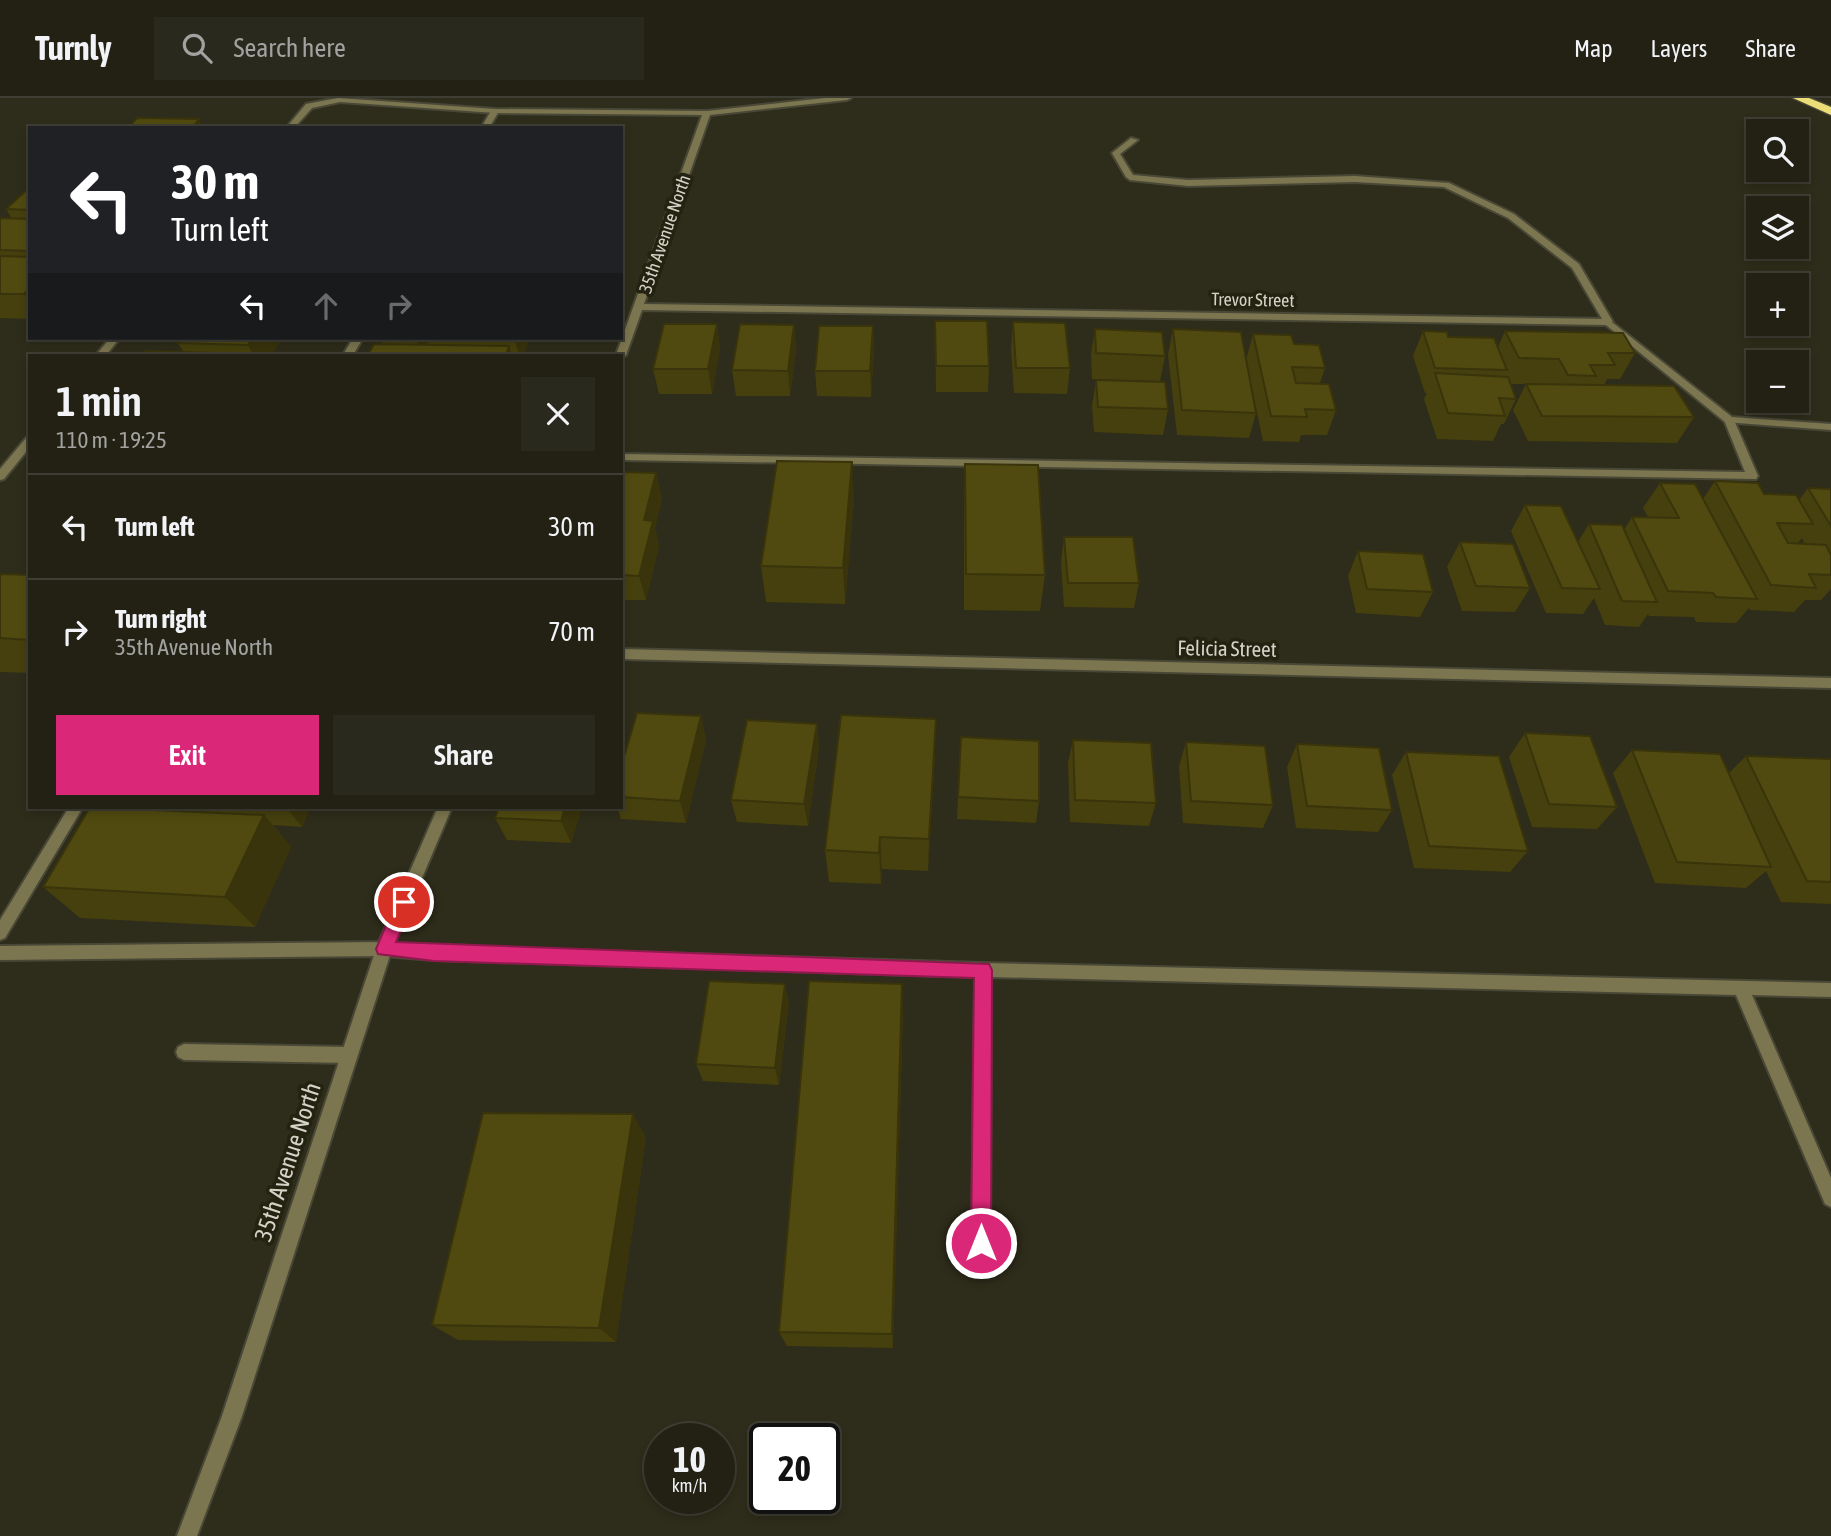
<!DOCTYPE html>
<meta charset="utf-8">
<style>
:root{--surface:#222114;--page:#2a291d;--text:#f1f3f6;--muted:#a2a3a0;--line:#3f3e34;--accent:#db2777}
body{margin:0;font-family:"Asap Condensed",sans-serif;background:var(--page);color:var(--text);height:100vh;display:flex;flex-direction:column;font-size:26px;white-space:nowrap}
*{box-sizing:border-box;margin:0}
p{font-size:23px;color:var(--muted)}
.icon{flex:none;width:38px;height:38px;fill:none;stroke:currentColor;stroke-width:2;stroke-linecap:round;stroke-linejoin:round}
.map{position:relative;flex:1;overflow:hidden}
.sheet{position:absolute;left:28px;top:256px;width:595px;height:455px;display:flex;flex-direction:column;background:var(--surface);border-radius:0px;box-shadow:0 4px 10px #0003,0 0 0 2px var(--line)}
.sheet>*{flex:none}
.top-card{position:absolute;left:28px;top:28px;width:595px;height:214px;border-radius:0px;box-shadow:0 4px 10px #0003,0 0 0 2px var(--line);background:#202124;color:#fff;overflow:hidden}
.controls{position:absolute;left:1746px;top:21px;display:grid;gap:14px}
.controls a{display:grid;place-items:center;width:63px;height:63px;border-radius:0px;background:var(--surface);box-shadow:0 4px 10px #0003,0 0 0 2px var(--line);font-size:35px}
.speed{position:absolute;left:644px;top:1325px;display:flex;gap:14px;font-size:35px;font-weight:700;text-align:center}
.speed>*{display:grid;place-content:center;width:91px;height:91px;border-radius:50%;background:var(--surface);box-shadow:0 4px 10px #0003,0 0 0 2px var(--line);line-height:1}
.speed small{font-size:18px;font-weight:400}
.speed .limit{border:4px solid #111;border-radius:10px;background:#fff;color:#111}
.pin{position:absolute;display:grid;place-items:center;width:60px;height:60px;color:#fff;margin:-30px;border:4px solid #fff;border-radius:50%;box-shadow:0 2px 7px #0007}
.me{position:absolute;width:77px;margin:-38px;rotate:0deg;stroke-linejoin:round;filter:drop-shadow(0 0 5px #0008)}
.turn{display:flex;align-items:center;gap:24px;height:147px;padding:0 28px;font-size:32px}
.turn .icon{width:91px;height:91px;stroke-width:2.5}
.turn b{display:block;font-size:49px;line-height:60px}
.lanes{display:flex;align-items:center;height:66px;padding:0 28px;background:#0003;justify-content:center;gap:35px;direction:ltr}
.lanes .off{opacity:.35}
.round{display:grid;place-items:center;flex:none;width:74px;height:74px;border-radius:0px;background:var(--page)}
.headline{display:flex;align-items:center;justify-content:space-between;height:119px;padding:0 28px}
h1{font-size:42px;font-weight:600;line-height:52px}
.cta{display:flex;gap:14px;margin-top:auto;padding:14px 28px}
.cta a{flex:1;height:80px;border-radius:0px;background:var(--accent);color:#fff;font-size:28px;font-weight:600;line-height:80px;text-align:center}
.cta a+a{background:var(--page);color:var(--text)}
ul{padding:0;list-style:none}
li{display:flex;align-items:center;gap:21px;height:105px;padding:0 28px;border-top:2px solid var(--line)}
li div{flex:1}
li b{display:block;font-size:26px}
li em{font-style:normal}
header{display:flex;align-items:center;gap:42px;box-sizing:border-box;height:98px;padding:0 35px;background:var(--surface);border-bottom:2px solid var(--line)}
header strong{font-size:33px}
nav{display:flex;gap:38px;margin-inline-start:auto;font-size:24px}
.search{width:490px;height:63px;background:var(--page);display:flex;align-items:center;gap:18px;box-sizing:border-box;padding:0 24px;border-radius:0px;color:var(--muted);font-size:26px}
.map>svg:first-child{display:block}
</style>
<header>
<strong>Turnly</strong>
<div class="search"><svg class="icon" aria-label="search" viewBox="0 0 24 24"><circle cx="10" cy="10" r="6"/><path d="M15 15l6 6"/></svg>Search here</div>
<nav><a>Map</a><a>Layers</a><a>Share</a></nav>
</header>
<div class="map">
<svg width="1831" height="1438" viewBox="0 0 1831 1438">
<rect width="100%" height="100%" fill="#2e2c1a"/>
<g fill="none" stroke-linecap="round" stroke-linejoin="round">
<defs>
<path id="lane" d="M492,11L499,13L489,30H481Z
M1131,40L1138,42L1120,56L1133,77L1188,82L1355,78L1449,85L1514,116L1579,166L1613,224L1605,226L1572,170L1508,120L1444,89L1355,84L1188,88L1130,82L1126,79L1112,55Z
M353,240H363L353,257H343Z
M1729,319L1734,322L1758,378L1756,381L621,362V356L1745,374L1724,322Z
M69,709H83L5,840L0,842V822Z
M384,844L434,848L983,865L1831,885V899L1752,897L1831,1080V1109L1825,1106L1736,897L991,879L990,1145L987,1151L981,1154L975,1151L972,1145L975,879L434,862L384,858L0,862V848Z
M184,946L349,949L355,952L357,957L355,962L349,965L184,962L178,959L176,954L178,949Z"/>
<path id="street" d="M338,0L495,11L707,13L825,0H851L847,2L710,17L644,206L1608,221L1732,319L1831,326V332L1725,324L1606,227L642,212L626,257L621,260V257H616L702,17L495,15L340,4L312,10L294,30H286L306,6Z
M110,240H120L106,257H96Z
M30,339V349L4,381L0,382V371L26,340Z
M621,551L1831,580V590L621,561Z
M438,709H452L392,851L242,1318L197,1438H177L222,1318L376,851Z"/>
<path id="highway" d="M1793,0H1809L1831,9V17Z"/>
</defs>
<use href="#lane" stroke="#494736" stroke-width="4"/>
<use href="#street" stroke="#494736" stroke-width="4"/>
<use href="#highway" stroke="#494736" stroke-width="3"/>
<use href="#lane" fill="#7b764f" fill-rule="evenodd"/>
<use href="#street" fill="#7b764f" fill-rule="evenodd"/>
<use href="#highway" fill="#ebde76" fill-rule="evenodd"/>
</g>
<path fill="#46400e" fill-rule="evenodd" d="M30,89V221L0,220V120L12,121L6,111Z
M935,223L989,268L988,294H936Z
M1013,224L1070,270L1067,296L1014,295L1011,250Z
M717,226L720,251L712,296H659L653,271Z
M794,227L796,252L790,298H736L732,272Z
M873,228L874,253L871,299L817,298L815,273Z
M1095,231L1165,258L1160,283L1092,281L1091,256Z
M1173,231L1256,315L1249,340L1177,337L1168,257Z
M1423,233L1498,249L1505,233L1635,255L1620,281H1607L1604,287L1694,319L1677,345L1528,343L1513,312L1526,286H1546H1510L1516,301L1504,326H1501L1493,343L1437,341L1424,301L1427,295H1425L1413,258Z
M1253,236L1325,270L1320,285L1336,312L1327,337H1301L1299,344L1263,343L1246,262Z
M182,240H283L271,257L184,255L178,245Z
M380,240H530L523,257H368L383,246Z
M1096,282L1168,311L1163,337L1094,334L1092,308Z
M965,366L1045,477L1040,513L964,512V403Z
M621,374L656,375L662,400L655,430L659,448L646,502H621Z
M1715,383L1764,396L1799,402L1808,390L1831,391V491L1821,502H1805L1794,514L1750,512L1749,510L1736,525L1696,524L1694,519L1649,518L1648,516L1639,529L1605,527L1594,500L1583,516L1546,515L1511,433L1525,407L1578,444L1589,426L1624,432L1632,419H1648L1643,410L1660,385L1703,401ZM1802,440L1805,446H1797Z
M854,401L845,506L766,504L761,468Z
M1064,439L1139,485L1134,510L1064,509L1061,464Z
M1460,444L1530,490L1515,514L1462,513L1447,469Z
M1358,453L1433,494L1420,519L1356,515L1348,478Z
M0,476L30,477V575L0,574Z
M701,618L706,642L686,725L621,721L617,709H621V669Z
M817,626L819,649L808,728L737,724L731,702Z
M1525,635L1617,709L1597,731L1532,729L1509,659Z
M961,639L1039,703L1036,725L957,721Z
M1073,642L1156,705L1149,728L1070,724L1068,665Z
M1186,644L1273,707L1263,730L1183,725L1179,668Z
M1297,646L1392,712L1378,734L1296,730L1287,669Z
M1632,652L1729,675L1746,658L1831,661V806L1781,804L1766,773L1746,790L1655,785L1613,675Z
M1406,654L1528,753L1510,774L1414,770L1392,677Z
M935,655L928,773L882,771L881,786L829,784L825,752Z
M125,709H310L302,729L273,727L291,749L255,829L80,820L43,789L127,711Z
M582,709L571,745L507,742L495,720Z
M789,905L779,987L703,983L696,966Z
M903,913L893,1250L787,1248L779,1234Z
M646,1039L616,1244L458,1242L432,1227Z"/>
<path fill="#39340b" d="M199,21L204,30H192Z
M30,190V205L24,196Z
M717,226L720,251L712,296L708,271Z
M794,227L796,252L790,298L788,273Z
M873,228L874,253L871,299L870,273Z
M253,240H283L271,257H253L248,247Z
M415,240H426L430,249L422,257Z
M514,240H530L523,257H519Z
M509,248L512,257H506Z
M852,364L854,401L845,506L843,470Z
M656,375L662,400L655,430L659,448L646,502L639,478L644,422Z
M701,618L706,642L686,725L680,703Z
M936,621L935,655L928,773L929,741Z
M817,626L819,649L808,728L804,706Z
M286,709H310L302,729Z
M565,709H582L571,745L561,723Z
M264,717L291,749L255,829L225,799Z
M880,739L882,771L881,786L879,755Z
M785,886L789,905L779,987L775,970Z
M902,886L903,913L893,1250L892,1236Z
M633,1016L646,1039L616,1244L599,1230Z"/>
<path fill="#514a10" stroke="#39340b" stroke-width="2" d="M137,20L199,21L192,30H128Z
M30,89V112L6,111Z
M0,120L30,121V153L0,152Z
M0,158L30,159V190L24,196H0Z
M935,223H987L989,268H936Z
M1013,224L1065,225L1070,270H1016Z
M664,226H717L708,271H653Z
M740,226L794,227L788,273L732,272Z
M819,228H873L870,273H815Z
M1095,231L1162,234L1165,258L1096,255Z
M1173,231L1241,234L1256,315L1182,312Z
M1423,233L1447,234L1448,239L1494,240L1507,272L1435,270Z
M1505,233L1623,235L1635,255H1608L1615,267H1590L1596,278L1568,277L1559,261L1519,260Z
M1253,236L1291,237L1294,246L1319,247L1325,270L1292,269L1296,285L1329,286L1336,312L1305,311L1307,319L1271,318Z
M182,240H253L248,247L178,245Z
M374,246L509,248L506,257H368Z
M146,253L270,257H143Z
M1435,275L1508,279L1516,301L1499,300L1505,318L1448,315Z
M1096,282L1165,284L1168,311L1098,309Z
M1526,286L1674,288L1694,319L1542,318Z
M777,363L852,364L843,470L761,468Z
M965,366L1038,367L1045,477L966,476Z
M621,374L656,375L644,422L653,423L639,478L621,477Z
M1715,383L1758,385L1764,396L1796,397L1813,426L1777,425L1788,445L1826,447L1831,457V477L1809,476L1816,490L1771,487Z
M1660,385L1695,386L1757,501L1716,499L1713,495L1668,493L1632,419L1679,420Z
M1808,390L1831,391V428Z
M1525,407L1561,408L1600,491L1562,490Z
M1589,426L1622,427L1657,504L1622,503Z
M1064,439H1133L1139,485H1068Z
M1460,444L1513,446L1530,490L1476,488Z
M1358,453L1423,456L1433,494L1367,491Z
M0,476L30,477V542L0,540Z
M637,615L701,618L680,703L621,699V669Z
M841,617L936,621L929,741L880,739L879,755L825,752Z
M747,622L817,626L804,706L731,702Z
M1525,635L1590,638L1617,709L1549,706Z
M961,639L1039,643V703L958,699Z
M1073,642L1151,645L1156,705L1075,702Z
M1186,644L1265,648L1273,707L1191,703Z
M1297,646L1379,650L1392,712L1307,708Z
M1632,652L1720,656L1771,769L1677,764Z
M1406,654L1499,658L1528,753L1429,748Z
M1746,658L1831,661V784L1807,783Z
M90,709L264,717L225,799L43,789Z
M499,709H565L561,723L495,720Z
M709,883L785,886L775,970L696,966Z
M809,883L902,886L892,1236L779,1234Z
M483,1015L633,1016L599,1230L432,1227Z"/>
<path fill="#db2777" stroke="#8e194d" stroke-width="2" d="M404,796L410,798L413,804L396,844L989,866L992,872L991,1145L988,1152L981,1155L974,1152L971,1145L974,880L434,863L378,856L376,851L396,804L398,798Z"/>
<g text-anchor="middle" stroke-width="7" stroke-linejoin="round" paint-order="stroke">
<g font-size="18" fill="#d4d3c8" stroke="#242210">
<text transform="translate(665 136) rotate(-71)" y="6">35th Avenue North</text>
<text transform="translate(1253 202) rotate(1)" y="6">Trevor Street</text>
</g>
<g font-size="21" fill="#d4d3c8" stroke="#242210">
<text transform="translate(1227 551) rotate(1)" y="7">Felicia Street</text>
</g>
<g font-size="24" fill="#d4d3c8" stroke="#242210">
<text transform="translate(288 1064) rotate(-72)" y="8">35th Avenue North</text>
</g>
</g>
</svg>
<div class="controls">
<a><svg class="icon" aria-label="search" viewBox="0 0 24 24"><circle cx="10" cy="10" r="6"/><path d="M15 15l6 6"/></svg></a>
<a><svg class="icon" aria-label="layers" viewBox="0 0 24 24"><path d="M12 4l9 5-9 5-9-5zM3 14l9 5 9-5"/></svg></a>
<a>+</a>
<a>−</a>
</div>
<div class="speed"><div>10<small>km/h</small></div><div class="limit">20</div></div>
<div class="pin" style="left:404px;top:804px;background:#d93025"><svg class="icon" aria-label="arrive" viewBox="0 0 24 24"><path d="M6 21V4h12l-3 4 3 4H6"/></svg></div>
<svg class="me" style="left:981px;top:1145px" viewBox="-20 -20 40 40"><circle r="17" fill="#db2777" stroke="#fff" stroke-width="3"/><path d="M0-11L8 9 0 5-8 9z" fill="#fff"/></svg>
<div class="top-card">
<div class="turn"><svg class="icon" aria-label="left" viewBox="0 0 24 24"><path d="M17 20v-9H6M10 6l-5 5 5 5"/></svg><div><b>30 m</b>Turn left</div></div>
<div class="lanes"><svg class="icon" aria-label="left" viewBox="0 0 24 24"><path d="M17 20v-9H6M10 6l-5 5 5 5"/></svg><svg class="icon off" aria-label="ahead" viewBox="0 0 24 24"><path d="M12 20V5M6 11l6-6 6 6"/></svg><svg class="icon off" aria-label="right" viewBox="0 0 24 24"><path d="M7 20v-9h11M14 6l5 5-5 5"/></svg></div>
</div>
<section class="sheet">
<div class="headline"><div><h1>1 min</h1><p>110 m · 19:25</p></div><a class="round"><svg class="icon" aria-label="close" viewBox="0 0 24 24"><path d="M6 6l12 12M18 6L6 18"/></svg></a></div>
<ul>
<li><svg class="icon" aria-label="left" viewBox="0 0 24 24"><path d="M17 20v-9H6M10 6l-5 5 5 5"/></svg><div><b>Turn left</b></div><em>30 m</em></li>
<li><svg class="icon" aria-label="right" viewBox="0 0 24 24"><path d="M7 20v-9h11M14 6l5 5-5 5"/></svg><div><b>Turn right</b><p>35th Avenue North</p></div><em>70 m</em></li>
</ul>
<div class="cta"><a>Exit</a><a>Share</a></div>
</section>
</div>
